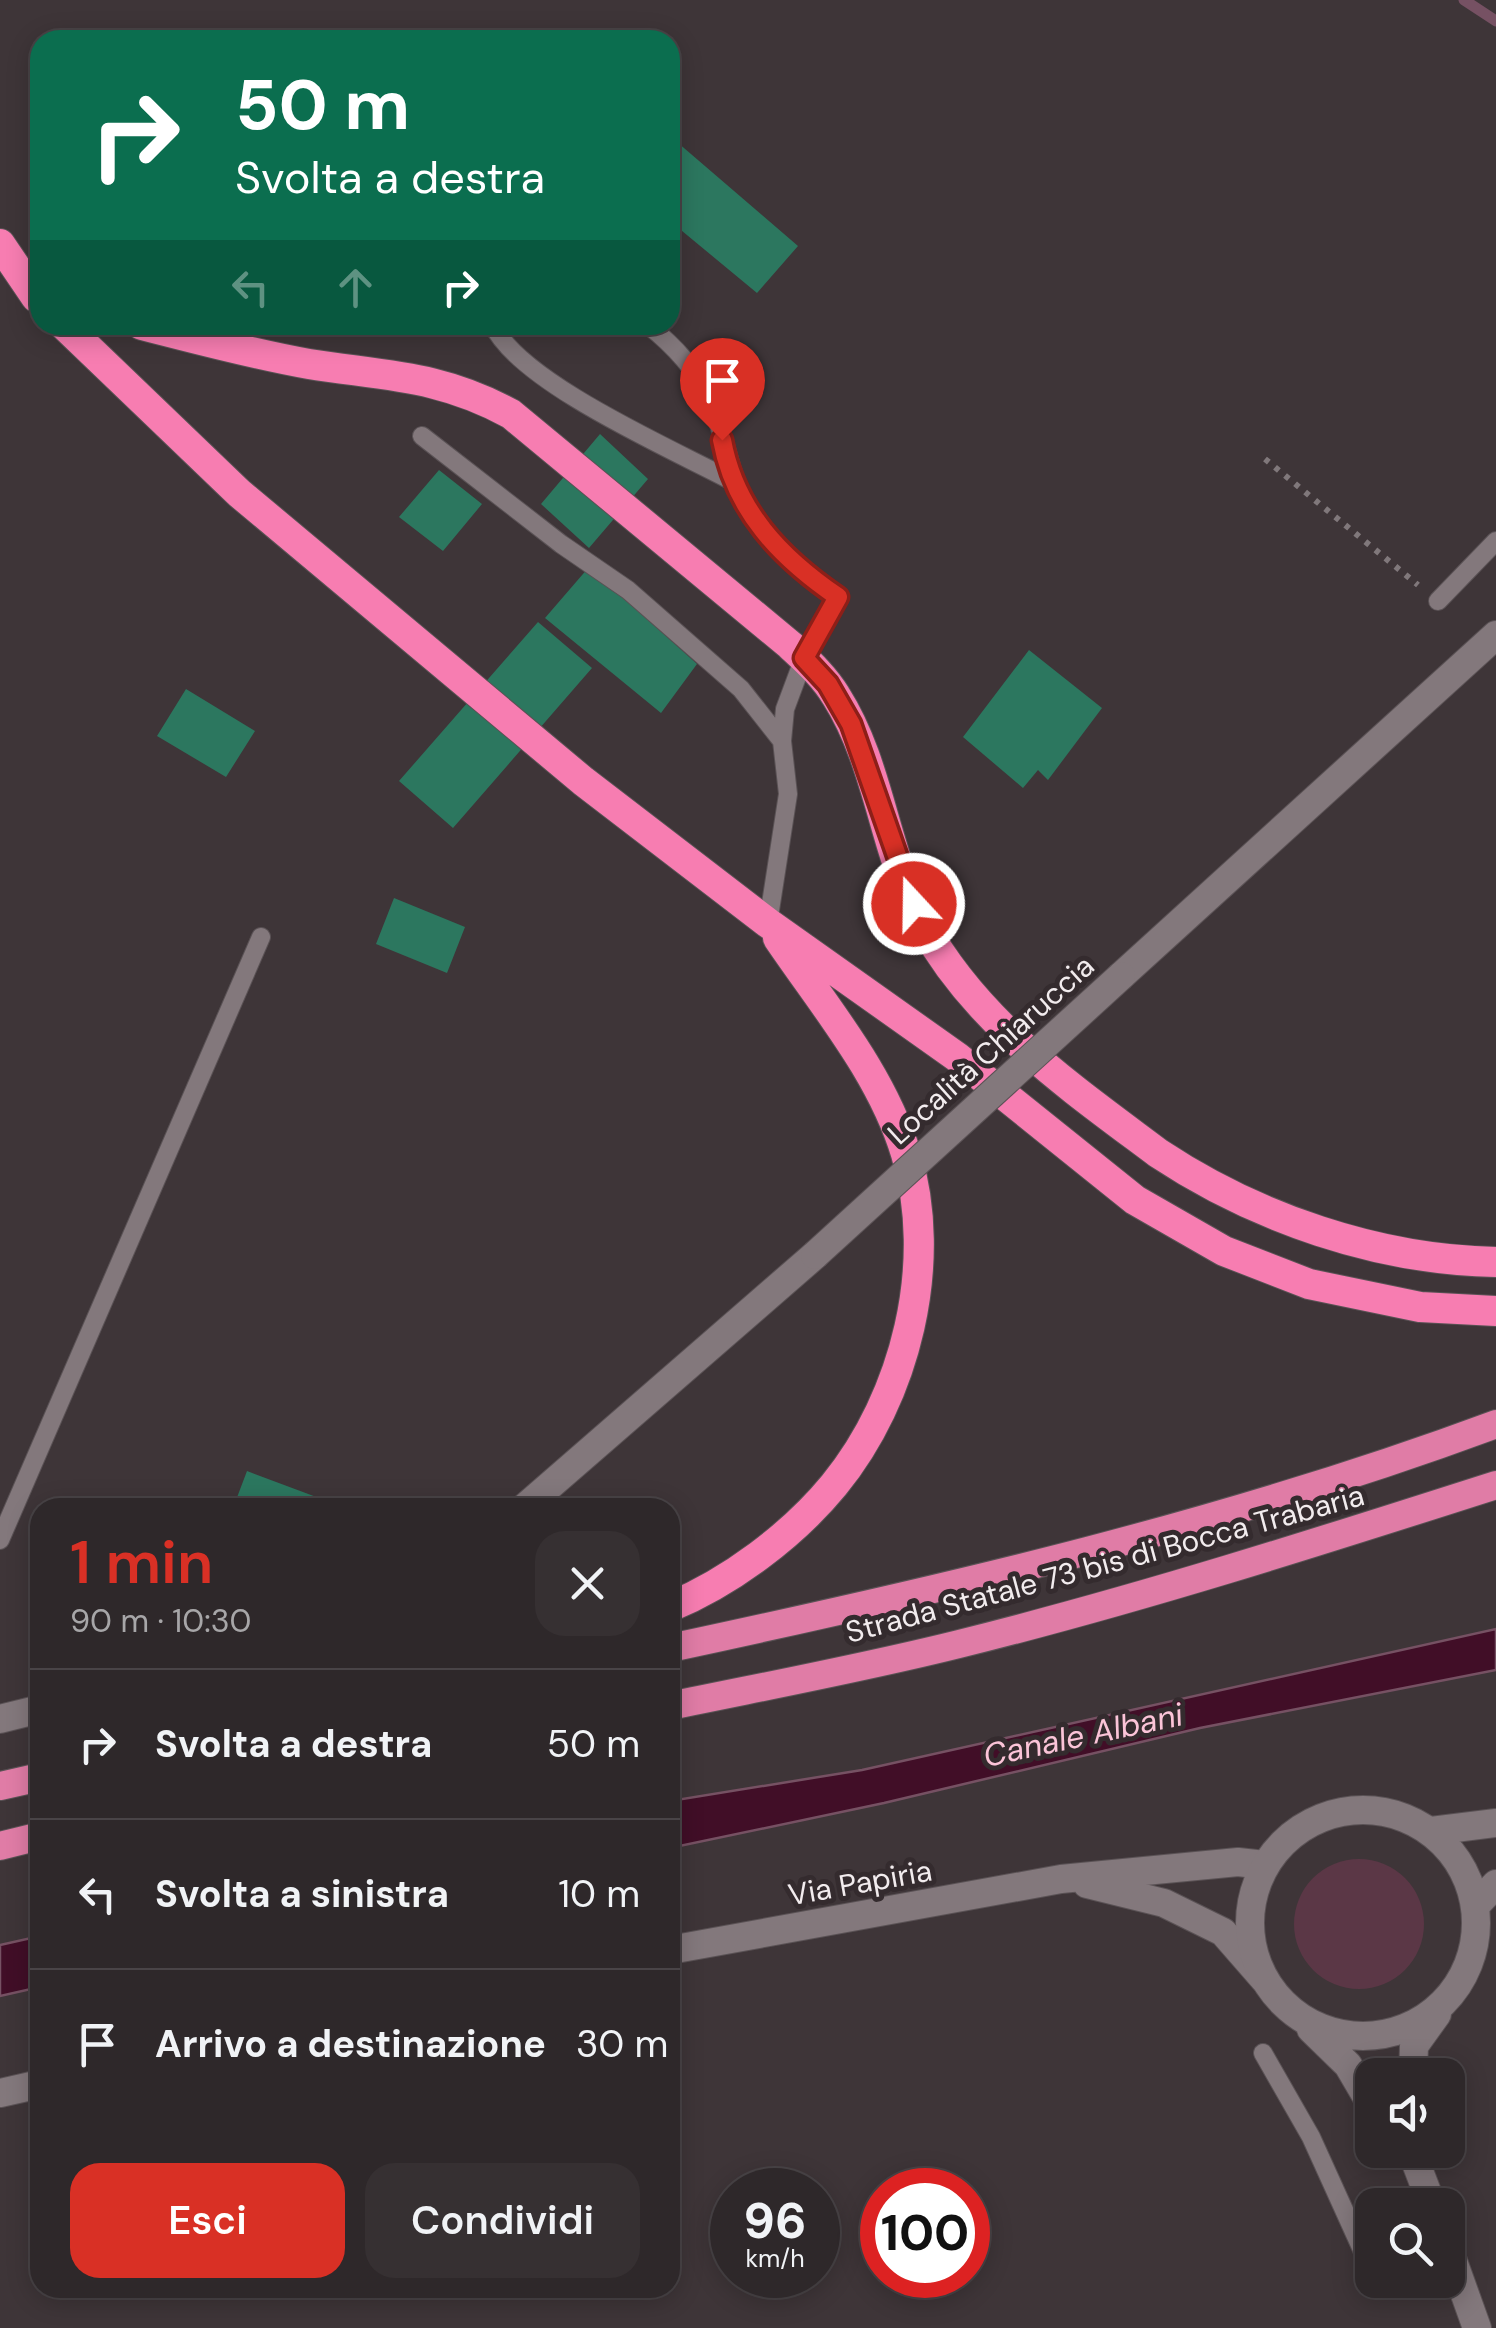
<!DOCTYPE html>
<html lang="it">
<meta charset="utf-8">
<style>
:root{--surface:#2e282a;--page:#363032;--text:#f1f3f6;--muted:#a7a6a8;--line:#494447;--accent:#d93025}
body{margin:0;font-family:"DM Sans",sans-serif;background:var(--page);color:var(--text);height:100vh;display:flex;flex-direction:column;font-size:38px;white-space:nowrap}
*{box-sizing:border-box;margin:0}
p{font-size:32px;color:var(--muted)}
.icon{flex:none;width:55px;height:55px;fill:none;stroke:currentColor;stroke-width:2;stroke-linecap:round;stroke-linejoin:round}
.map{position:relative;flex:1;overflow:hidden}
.drawer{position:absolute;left:30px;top:1498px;width:650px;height:800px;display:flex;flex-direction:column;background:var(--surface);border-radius:30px;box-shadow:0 5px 25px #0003,0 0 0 2px var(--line)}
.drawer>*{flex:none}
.top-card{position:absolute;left:30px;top:30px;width:650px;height:305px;border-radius:30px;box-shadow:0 5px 25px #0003,0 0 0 2px var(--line);background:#0b6e4f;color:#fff;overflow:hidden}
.buttons{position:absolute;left:1355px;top:2058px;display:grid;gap:20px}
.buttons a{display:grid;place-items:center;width:110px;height:110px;border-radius:20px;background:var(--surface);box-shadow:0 5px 25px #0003,0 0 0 2px var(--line);font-size:50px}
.speed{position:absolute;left:710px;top:2168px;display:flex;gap:20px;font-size:50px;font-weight:700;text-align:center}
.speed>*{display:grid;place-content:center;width:130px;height:130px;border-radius:50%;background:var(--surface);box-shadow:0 5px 25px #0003,0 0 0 2px var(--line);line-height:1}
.speed small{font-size:25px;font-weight:400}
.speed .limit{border:15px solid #d22;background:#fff;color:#111}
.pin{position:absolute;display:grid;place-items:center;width:85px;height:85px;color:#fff;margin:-102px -42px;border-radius:50% 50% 50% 0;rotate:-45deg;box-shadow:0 0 10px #0007}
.pin .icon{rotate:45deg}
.me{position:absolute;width:110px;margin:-55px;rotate:339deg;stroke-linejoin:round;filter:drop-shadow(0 0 8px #0008)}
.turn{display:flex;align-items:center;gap:35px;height:210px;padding:0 40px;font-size:45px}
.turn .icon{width:130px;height:130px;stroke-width:2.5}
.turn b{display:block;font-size:70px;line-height:85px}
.lanes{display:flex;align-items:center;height:95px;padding:0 40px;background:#0003;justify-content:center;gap:50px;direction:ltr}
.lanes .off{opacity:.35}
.round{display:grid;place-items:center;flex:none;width:105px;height:105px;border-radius:30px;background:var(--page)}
.headline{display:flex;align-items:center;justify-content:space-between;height:170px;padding:0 40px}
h1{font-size:60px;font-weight:600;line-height:75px;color:var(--accent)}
.cta{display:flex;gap:20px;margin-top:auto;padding:20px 40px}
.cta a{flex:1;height:115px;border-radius:30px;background:var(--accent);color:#fff;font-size:40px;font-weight:600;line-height:115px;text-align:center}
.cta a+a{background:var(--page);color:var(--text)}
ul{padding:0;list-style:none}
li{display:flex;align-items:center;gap:30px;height:150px;padding:0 40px;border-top:2px solid var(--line)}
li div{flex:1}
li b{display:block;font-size:38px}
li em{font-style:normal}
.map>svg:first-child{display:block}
</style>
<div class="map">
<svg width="1496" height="2328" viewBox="0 0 1496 2328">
<rect width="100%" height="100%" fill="#3e3538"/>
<path fill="#5b3746" d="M1294 1924a65 65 0 1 1 130 0a65 65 0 1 1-130 0Z"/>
<path fill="#410e27" stroke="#765163" stroke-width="2.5" d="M1496,1629V1670L1200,1728L884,1803L670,1848V1801L862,1770Z
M40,1936V1987L0,1996V1945Z"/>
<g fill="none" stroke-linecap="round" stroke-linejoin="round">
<path stroke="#765163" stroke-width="11" d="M1464,0L1496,21"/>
</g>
<path fill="#2c775f" d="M670,136L798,246L757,293L670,221Z
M600,434L648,479L589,548L541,504Z
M439,470L482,504L443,551L399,517Z
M589,567L697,664L661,713L545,618Z
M538,622L592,668L453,828L399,781Z
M1029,650L1102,708L1048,780L1038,770L1023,788L963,737Z
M186,689L255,731L226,777L157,736Z
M394,898L465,927L447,973L376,944Z
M247,1471L319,1498L341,1508H233Z"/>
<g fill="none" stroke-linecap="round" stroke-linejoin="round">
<defs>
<path id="service" d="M493,325C520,383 674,450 734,482
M648,325C672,344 695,368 708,396C727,436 729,480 753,519C774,552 807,576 838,597L804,658L785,709L782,741L788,794L768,923
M422,436L561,544L628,590L741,689L782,741
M1438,601L1496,541
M201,1508L202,1506
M0,1540L261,937
M1263,2053L1311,2137L1364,2254L1372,2257"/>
<path id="minor" d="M1121,976L1496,635
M524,1508L815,1255
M0,1719L40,1709"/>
<path id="tertiary" d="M1087,1884L1164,1903L1223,1932L1264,1979
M670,1950L1061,1879L1238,1862L1265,1865
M0,2093L40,2084"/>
<path id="secondary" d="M1250 1923a113 113 0 1 1 226 0a113 113 0 1 1-226 0Z
M1431,1831L1496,1823
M1475,1906L1496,1884
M1311,2029L1348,2065L1372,2106
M1413,2075L1414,2046L1437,2014
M1411,2150L1432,2205
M1448,2247L1477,2328"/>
<path id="trunk" d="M670,1648C950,1588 1227,1524 1496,1424
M670,1706C766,1686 863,1668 959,1644C1140,1599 1318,1542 1496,1485
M0,1786L40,1777
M0,1846L40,1836"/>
<path id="motorway" d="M0,244L36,297
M64,325L239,493L583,781L768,923L957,1057L1135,1200L1224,1251L1309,1284L1420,1307L1496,1311
M142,325C197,339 252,354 309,364C385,376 440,375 511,414L790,645C807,661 824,676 836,696C880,765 884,853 923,925C977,1023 1070,1087 1158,1153C1256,1218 1378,1260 1496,1262
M670,1607C730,1582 792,1536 834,1485C906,1397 939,1263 906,1154C882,1074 824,1006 778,938"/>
</defs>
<use href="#service" stroke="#5a5255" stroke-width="20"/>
<use href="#minor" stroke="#5a5255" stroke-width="30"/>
<use href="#tertiary" stroke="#5a5255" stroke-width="30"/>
<use href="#secondary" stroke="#5a5255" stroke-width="30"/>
<use href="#trunk" stroke="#5a5255" stroke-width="30"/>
<use href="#motorway" stroke="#5a5255" stroke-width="32"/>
<path stroke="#80787b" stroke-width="6" stroke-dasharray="5 8" stroke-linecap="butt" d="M1265,459L1418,585"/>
<use href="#service" stroke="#83787c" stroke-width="18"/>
<use href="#minor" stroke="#83787c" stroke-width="28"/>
<use href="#tertiary" stroke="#83787c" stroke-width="28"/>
<use href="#secondary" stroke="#83787c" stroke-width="28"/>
<use href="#trunk" stroke="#e07ca6" stroke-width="28"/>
<use href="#motorway" stroke="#f77db1" stroke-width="30"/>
<defs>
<path id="minor-bridge" d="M815,1255L1121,976"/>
</defs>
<use href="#minor-bridge" stroke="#5a5255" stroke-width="30" stroke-linecap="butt"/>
<use href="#minor-bridge" stroke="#83787c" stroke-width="28"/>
</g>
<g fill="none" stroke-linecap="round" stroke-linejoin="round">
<defs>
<path id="route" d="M722,440C735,511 781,558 838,597L804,658L828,684L851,724L914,904"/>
</defs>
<use href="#route" stroke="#8d1f18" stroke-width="25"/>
<use href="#route" stroke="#d93025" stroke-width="18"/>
</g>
<g text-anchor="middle" stroke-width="10" stroke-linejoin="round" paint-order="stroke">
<g font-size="30" fill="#f2ecee" stroke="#342b2e">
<text transform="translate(991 1050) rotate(-42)" y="10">Località Chiaruccia</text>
<text transform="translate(1105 1564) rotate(-15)" y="10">Strada Statale 73 bis di Bocca Trabaria</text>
<text transform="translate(860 1883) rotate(-10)" y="10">Via Papiria</text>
</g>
<g font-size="32" font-style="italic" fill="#fbc4d8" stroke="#342b2e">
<text transform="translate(1083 1735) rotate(-12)" y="11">Canale Albani</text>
</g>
</g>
</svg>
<div class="buttons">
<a><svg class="icon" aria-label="sound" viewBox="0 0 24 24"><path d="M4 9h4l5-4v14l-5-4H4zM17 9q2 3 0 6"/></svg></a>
<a><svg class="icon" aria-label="search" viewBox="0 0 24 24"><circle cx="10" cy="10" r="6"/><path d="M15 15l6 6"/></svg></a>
</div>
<div class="speed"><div>96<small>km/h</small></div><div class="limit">100</div></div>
<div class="pin" style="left:722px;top:440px;background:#d93025"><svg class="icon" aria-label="arrive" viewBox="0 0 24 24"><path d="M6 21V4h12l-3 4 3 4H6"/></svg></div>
<svg class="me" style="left:914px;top:904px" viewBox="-20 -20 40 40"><circle r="17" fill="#d93025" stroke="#fff" stroke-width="3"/><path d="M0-11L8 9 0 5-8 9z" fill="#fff"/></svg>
<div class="top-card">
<div class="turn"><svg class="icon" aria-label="right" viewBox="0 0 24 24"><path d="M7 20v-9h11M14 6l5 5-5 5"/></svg><div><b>50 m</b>Svolta a destra</div></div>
<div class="lanes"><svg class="icon off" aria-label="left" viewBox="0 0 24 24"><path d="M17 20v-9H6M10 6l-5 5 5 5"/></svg><svg class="icon off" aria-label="ahead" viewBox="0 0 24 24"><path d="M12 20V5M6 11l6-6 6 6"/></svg><svg class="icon" aria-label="right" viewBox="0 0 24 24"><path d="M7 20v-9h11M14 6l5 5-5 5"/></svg></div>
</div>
<section class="drawer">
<div class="headline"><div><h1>1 min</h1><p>90 m · 10:30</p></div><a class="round"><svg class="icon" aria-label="close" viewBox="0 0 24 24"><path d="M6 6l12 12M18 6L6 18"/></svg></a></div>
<ul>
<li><svg class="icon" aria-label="right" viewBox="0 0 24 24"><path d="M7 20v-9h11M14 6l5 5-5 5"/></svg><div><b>Svolta a destra</b></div><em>50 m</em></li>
<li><svg class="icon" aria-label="left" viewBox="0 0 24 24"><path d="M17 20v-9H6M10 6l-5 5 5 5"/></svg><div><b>Svolta a sinistra</b></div><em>10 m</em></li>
<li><svg class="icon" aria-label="arrive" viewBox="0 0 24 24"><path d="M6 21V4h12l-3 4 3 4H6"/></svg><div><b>Arrivo a destinazione</b></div><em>30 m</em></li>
</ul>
<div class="cta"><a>Esci</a><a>Condividi</a></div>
</section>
</div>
